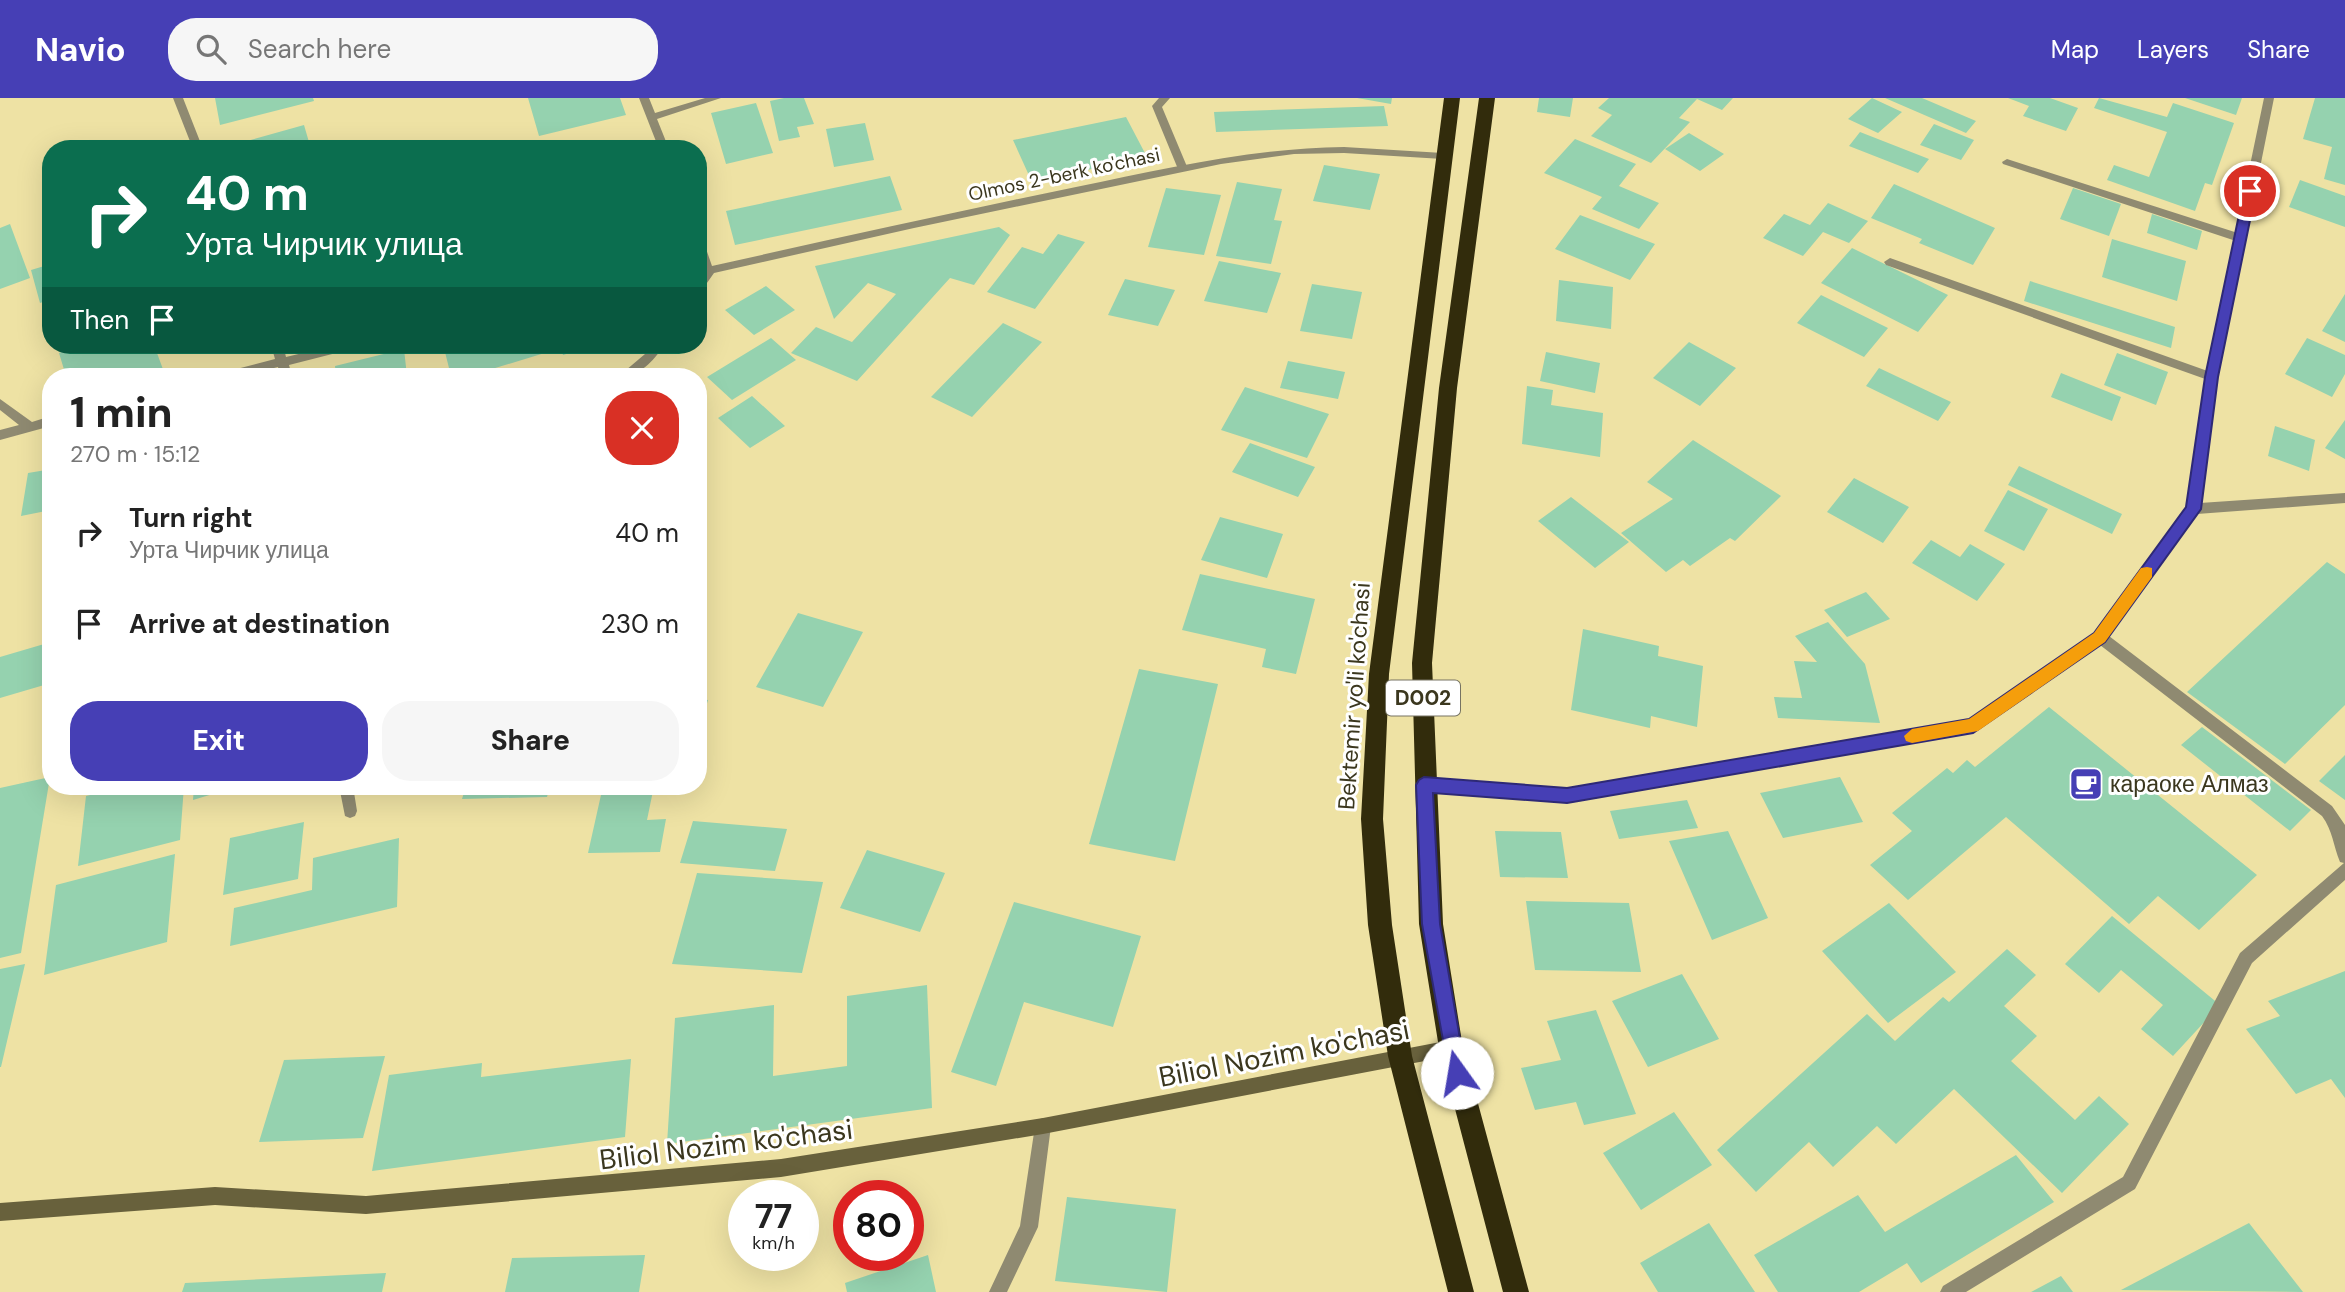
<!DOCTYPE html>
<meta charset="utf-8">
<style>
:root{--surface:#fff;--page:#f6f6f6;--text:#222;--muted:#767676;--accent:#463fb5}
body{margin:0;font-family:"DM Sans",sans-serif;background:var(--page);color:var(--text);height:100vh;display:flex;flex-direction:column;font-size:26px;white-space:nowrap}
*{box-sizing:border-box;margin:0}
p{font-size:23px;color:var(--muted)}
.icon{flex:none;width:38px;height:38px;fill:none;stroke:currentColor;stroke-width:2;stroke-linecap:round;stroke-linejoin:round}
.map{position:relative;flex:1;overflow:hidden}
.side{position:absolute;left:42px;top:270px;width:665px;height:427px;display:flex;flex-direction:column;background:var(--surface);border-radius:28px;box-shadow:0 7px 28px #0002}
.side>*{flex:none}
.hud{position:absolute;left:42px;top:42px;width:665px;height:214px;border-radius:28px;box-shadow:0 7px 28px #0002;background:#0b6e4f;color:#fff;overflow:hidden}
.speed{position:absolute;left:728px;top:1082px;display:flex;gap:14px;font-size:35px;font-weight:700;text-align:center}
.speed>*{display:grid;place-content:center;width:91px;height:91px;border-radius:50%;background:var(--surface);box-shadow:0 7px 28px #0002;line-height:1}
.speed small{font-size:18px;font-weight:400}
.speed .limit{border:10px solid #d22;background:#fff;color:#111}
.pin{position:absolute;display:grid;place-items:center;width:60px;height:60px;color:#fff;margin:-30px;border:4px solid #fff;border-radius:50%;box-shadow:0 2px 7px #0007}
.me{position:absolute;width:77px;margin:-38px;rotate:347deg;stroke-linejoin:round;filter:drop-shadow(0 0 5px #0008)}
.turn{display:flex;align-items:center;gap:24px;height:147px;padding:0 28px;font-size:32px}
.turn .icon{width:91px;height:91px;stroke-width:2.5}
.turn b{display:block;font-size:49px;line-height:60px}
.then{display:flex;align-items:center;height:66px;padding:0 28px;background:#0003;gap:14px;font-size:26px}
.round{display:grid;place-items:center;flex:none;width:74px;height:74px;border-radius:28px;background:var(--page)}
.headline{display:flex;align-items:center;justify-content:space-between;height:119px;padding:0 28px}
h1{font-size:42px;font-weight:800;line-height:52px}
.primary-button{display:flex;gap:14px;margin-top:auto;padding:14px 28px}
.primary-button a{flex:1;height:80px;border-radius:28px;background:var(--accent);color:#fff;font-size:28px;font-weight:800;line-height:80px;text-align:center}
.primary-button a+a{background:var(--page);color:var(--text)}
ul{padding:0;list-style:none}
li{display:flex;align-items:center;gap:21px;height:91px;padding:0 28px}
li div{flex:1}
li b{display:block;font-size:26px}
li em{font-style:normal}
header{display:flex;align-items:center;gap:42px;box-sizing:border-box;height:98px;padding:0 35px;background:var(--accent);color:#fff}
header strong{font-size:33px}
nav{display:flex;gap:38px;margin-inline-start:auto;font-size:24px}
.search{width:490px;height:63px;background:var(--page);display:flex;align-items:center;gap:18px;box-sizing:border-box;padding:0 24px;border-radius:28px;color:var(--muted);font-size:26px}
.map>svg:first-child{display:block}
</style>
<header>
<strong>Navio</strong>
<div class="search"><svg class="icon" aria-label="search" viewBox="0 0 24 24"><circle cx="10" cy="10" r="6"/><path d="M15 15l6 6"/></svg>Search here</div>
<nav><a>Map</a><a>Layers</a><a>Share</a></nav>
</header>
<div class="map">
<svg width="2345" height="1194" viewBox="0 0 2345 1194">
<rect width="100%" height="100%" fill="#eee2a4"/>
<path fill="#95d2af" d="M215,0H313L314,3L220,27Z
M528,0H620L626,17L539,38Z
M784,0H804L814,26L797,29L800,39L779,43L770,3Z
M1357,0H1392L1391,6Z
M1539,0H1573L1570,19L1537,14Z
M1609,0H1733L1722,12L1697,1L1679,20L1690,24L1651,65L1591,38L1612,17L1598,10Z
M1872,0L1902,14L1878,35L1848,21Z
M1885,0H1922L1976,23L1966,35Z
M2008,0H2050L2078,10L2066,33L2023,18L2029,8Z
M2099,0L2167,19L2173,5L2234,25L2212,87L2205,85L2195,113L2107,82L2114,67L2149,79L2167,34L2094,10Z
M2185,0H2242L2236,17Z
M2315,0H2345V87L2324,81L2332,49L2303,41Z
M756,5L773,55L726,66L711,15Z
M1384,8L1388,28L1216,34L1214,14Z
M1126,19L1147,59L1032,84L1013,42Z
M865,25L874,62L834,69L826,31Z
M1934,26L1974,42L1961,62L1920,47Z
M304,27L311,51H249L247,43Z
M1860,34L1929,61L1918,75L1849,48Z
M1689,35L1724,56L1700,73L1665,51Z
M1575,41L1636,66L1619,88L1659,105L1639,131L1592,111L1602,99L1544,75Z
M539,42L541,51H508L507,50Z
M625,42L628,51H595V50Z
M1324,67L1380,76L1370,112L1313,103Z
M890,78L902,112L735,147L726,113Z
M2300,82L2345,98V129L2289,109Z
M1237,84L1282,91L1274,122L1282,123L1271,166L1216,158Z
M1894,86L1995,130L1973,167L1919,145L1922,141L1871,120Z
M1166,90L1221,97L1204,157L1148,149Z
M2073,90L2121,106L2109,138L2060,121Z
M1828,105L1868,123L1849,145L1823,134L1803,158L1763,140L1784,116L1810,127Z
M2152,116L2202,133L2197,152L2147,135Z
M1580,117L1655,146L1630,182L1555,151Z
M10,126L30,180L0,191V130Z
M999,129L1010,137L974,187L950,180L857,283L791,255L816,229L852,244L896,196L868,185L834,221L815,168Z
M1058,136L1085,144L1035,211L987,194L1022,149L1043,156Z
M2112,141L2186,163L2177,203L2102,179Z
M1852,150L1948,197L1918,234L1821,185Z
M1219,163L1281,175L1267,215L1204,203Z
M51,166V201L40,205L31,172Z
M1125,181L1175,192L1158,228L1108,217Z
M1559,182L1613,189L1611,231L1556,223Z
M2030,183L2175,229L2171,250L2024,203Z
M1312,186L1362,194L1352,241L1300,233Z
M766,188L795,212L754,237L725,212Z
M2345,196V244L2322,233Z
M1821,197L1888,230L1864,259L1797,225Z
M1003,225L1042,244L972,319L931,299Z
M771,240L796,262L732,302L707,279Z
M2307,240L2345,257V276L2332,299L2285,276Z
M1689,244L1736,270L1700,308L1653,280Z
M80,247H154L164,274L153,278H66L59,255Z
M469,247H595L563,257L561,250L469,278H451L445,254Z
M404,251L407,278H336L335,268Z
M1546,254L1600,265L1595,295L1540,283Z
M2117,255L2168,274L2156,307L2104,287Z
M1288,263L1345,274L1338,301L1280,290Z
M1879,270L1951,304L1938,323L1866,288Z
M2061,275L2121,299L2112,323L2051,299Z
M1527,288L1553,292L1551,307L1603,315L1600,359L1522,346Z
M1245,289L1329,316L1307,360L1221,332Z
M752,298L785,328L750,350L718,320Z
M2345,322V361L2325,350Z
M2275,328L2315,342L2309,373L2268,358Z
M1693,342L1781,398L1735,443L1730,440L1690,468L1683,462L1666,474L1621,435L1673,401L1647,384Z
M1250,345L1315,369L1298,399L1232,374Z
M48,361H51V412L21,418L28,375L46,372Z
M2019,368L2122,416L2112,436L2008,387Z
M1854,380L1909,409L1883,445L1827,414Z
M2008,392L2048,411L2024,453L1984,433Z
M1571,399L1629,444L1595,470L1538,423Z
M1220,419L1283,436L1267,480L1201,462Z
M1931,442L1960,459L1970,446L2005,466L1977,503L1912,465Z
M2327,464L2345,476V607L2285,666L2187,594Z
M1200,476L1315,501L1296,576L1262,569L1266,551L1182,532Z
M1866,494L1890,521L1847,539L1824,512Z
M798,515L863,534L823,609L756,589Z
M1828,524L1865,566L1880,625L1778,620L1774,599L1802,600L1794,563L1817,564L1795,538Z
M1583,531L1659,548L1658,558L1703,568L1697,629L1651,618L1650,630L1571,612Z
M51,544V585L0,600V559Z
M1139,571L1218,586L1175,763L1089,746Z
M698,601L708,602L699,632L698,631Z
M2049,609L2257,777L2199,832L2158,798L2129,826L2006,719L1908,802L1870,767L1912,733L1892,715L1947,670L1953,675L1967,662L1975,669Z
M2202,629L2311,712L2290,733L2181,647Z
M2345,657V702L2319,683Z
M50,679L21,855L0,860V690Z
M1840,679L1863,724L1783,740L1760,695Z
M128,688H184L180,742L78,768L86,698Z
M194,688H239L193,702Z
M466,688H550L547,699L462,701Z
M603,688H654L647,722L666,721L660,754L588,755Z
M1687,702L1698,730L1619,741L1610,713Z
M693,723L787,731L775,773L680,765Z
M304,724L298,781L223,797L230,740Z
M1495,733L1561,734L1568,780L1500,779Z
M1728,733L1768,820L1712,842L1669,743Z
M399,740L397,809L230,848L234,810L312,792L313,760Z
M867,752L945,775L920,834L840,810Z
M175,756L167,844L44,877L56,787Z
M697,775L823,784L802,875L672,866Z
M1526,803L1629,805L1641,874L1535,872Z
M1014,804L1141,838L1113,929L1024,904L996,988L951,974Z
M1889,805L1956,874L1888,925L1822,853Z
M2112,818L2220,907L2173,958L2141,931L2163,907L2121,872L2099,895L2065,866Z
M2007,851L2036,877L2004,908L2037,938L2011,963L2075,1022L2099,998L2129,1026L2062,1095L1954,991L1896,1046L1877,1028L1833,1069L1809,1044L1756,1094L1717,1052L1867,916L1895,943L1943,899L1949,904Z
M25,866L1,969H0V871Z
M2345,873V1000L2331,981L2296,996L2246,931L2280,918L2268,903Z
M1682,876L1719,941L1648,969L1612,903Z
M927,887L932,1010L667,1046L675,920L774,907L773,978L847,968V898Z
M1596,912L1636,1016L1584,1027L1576,1004L1535,1012L1521,970L1561,962L1547,923Z
M385,958L363,1040L259,1044L284,962Z
M631,961L625,1039L372,1073L389,977L482,965L481,979Z
M1674,1014L1712,1067L1641,1112L1603,1055Z
M2016,1057L2054,1104L1921,1185L1907,1165L1859,1194H1778L1754,1157L1858,1097L1885,1134Z
M1067,1099L1176,1111L1167,1194L1055,1183Z
M1709,1125L1755,1194H1658L1640,1165Z
M2249,1125L2303,1194L2121,1192Z
M645,1157L639,1194H505L512,1160Z
M928,1157L936,1194H847L845,1185Z
M386,1175L382,1194H182L185,1185Z
M2061,1178L2073,1194H2031Z"/>
<g fill="none" stroke-linecap="round" stroke-linejoin="round">
<path fill="#8f8a71" fill-rule="evenodd" d="M1159,0H1170L1162,9L1188,71L1187,73H1179L1178,71L1152,8Z
M2007,61L2244,137L2246,140L2244,143H2236L2003,66L2002,64Z
M1890,160L2216,276L2218,279L2212,283L2208,282L1886,167L1884,164Z
M1043,1020L1049,1022L1051,1028L1038,1129L1007,1194H989L1020,1128L1035,1028L1037,1022Z"/>
<path fill="#8f8a71" fill-rule="evenodd" d="M173,0H183L203,51H193Z
M639,0H649L655,15L705,0H721L657,21L669,51H659Z
M2264,0H2274L2218,279L2200,405L2345,395V405L2197,416L2109,538L2332,708L2345,727V782L2252,865L2135,1091L1966,1194H1940L1943,1188L2123,1079L2240,855L2344,765L2340,764C2333,747 2333,733 2322,718L2100,547L1973,634L1567,705L1425,694L1420,692L1418,687L1420,682L1425,680L1567,691L1970,622L2095,535L2187,410L2206,279Z
M1344,49L1443,55L1448,58L1443,61L1344,55L1294,56L1221,66L914,130L714,175L702,192L698,193V171L702,170L698,160V141L704,145L712,168C833,141 955,114 1076,89C1165,71 1253,50 1344,49Z
M271,247H283L286,259L336,247H358L352,251L289,267L292,278H280L278,269L242,278H219L225,274L275,261Z
M652,247H664C653,264 640,278 619,278L645,256Z
M0,301L32,324L51,318V328L0,342V332L19,327L0,312Z
M339,688H353L357,713L355,718L350,720L345,718Z"/>
<path fill="#68613c" fill-rule="evenodd" d="M1451,942L1457,944L1459,950L1457,956L1451,958L1043,1036L781,1079L366,1116L215,1107L0,1123V1105L215,1089L366,1098L781,1061L1043,1020Z"/>
<path fill="#322c0c" fill-rule="evenodd" d="M1444,0H1460L1389,576L1383,721L1392,827L1412,958L1474,1194H1448L1388,958L1368,827L1361,721L1369,576Z
M1479,0H1495L1457,290L1432,565L1443,826L1463,950L1529,1194H1503L1439,950L1419,826L1412,565L1439,290Z"/>
</g>
<path fill="#463fb5" stroke="#2e2976" stroke-width="2" d="M2250,89L2256,93L2218,279L2201,411L2105,544L1973,635L1567,705L1433,695L1440,826L1466,975L1463,981L1457,984L1450,981L1422,826L1416,687L1419,682L1424,679L1567,690L1969,621L2094,535L2186,409L2205,279L2244,93Z"/>
<path fill="#f59e0b" d="M2147,469L2152,470V479L2105,544L1978,633L1912,645L1906,643L1904,638L1912,631L1969,621L2094,535L2141,470Z"/>
<defs>
<symbol id="cafe-square" viewBox="-11 -11 22 22"><rect x="-9" y="-9" width="18" height="18" rx="4" fill="#463fb5" stroke="#fff"/><path d="M-5.5-4.5H6V0H3Q3 3.5 0 3.5H-2.5Q-5.5 3.5-5.5 0ZM3-3.2v2h1.7v-2ZM-6 4.5H4V6H-6Z" fill="#fff"/></symbol>
</defs>
<g fill-rule="evenodd">
<use href="#cafe-square" x="2067" y="667" width="38" height="38"/>
</g>
<g text-anchor="middle" stroke-width="6" stroke-linejoin="round" paint-order="stroke">
<g font-size="19" fill="#3b371e" stroke="#fff">
<text transform="translate(1064 76) rotate(-12)" y="7">Olmos 2-berk ko'chasi</text>
</g>
<rect fill="#fff" stroke="#767362" stroke-width="2" x="1386" y="582.5" width="74" height="35" rx="5"/>
<g font-size="21" font-weight="bold" fill="#3b371e">
<text x="1423" y="607">D002</text>
</g>
<g font-size="23" fill="#3b371e" stroke="#fff">
<text transform="translate(1354 598) rotate(-86)" y="8">Bektemir yo'li ko'chasi</text>
</g>
<g font-size="23" fill="#3b371e" stroke="#fff" text-anchor="start">
<text x="2110" y="694">караоке Алмаз</text>
</g>
<g font-size="28" fill="#3b371e" stroke="#fff">
<text transform="translate(1284 955) rotate(-11)" y="10">Biliol Nozim ko'chasi</text>
<text transform="translate(726 1046) rotate(-7)" y="10">Biliol Nozim ko'chasi</text>
</g>
</g>
</svg>
<div class="speed"><div>77<small>km/h</small></div><div class="limit">80</div></div>
<div class="pin" style="left:2250px;top:93px;background:#d93025"><svg class="icon" aria-label="arrive" viewBox="0 0 24 24"><path d="M6 21V4h12l-3 4 3 4H6"/></svg></div>
<svg class="me" style="left:1457px;top:975px" viewBox="-20 -20 40 40"><circle r="19" fill="#fff"/><path d="M0-13L10 11 0 6-10 11z" fill="#463fb5"/></svg>
<div class="hud">
<div class="turn"><svg class="icon" aria-label="right" viewBox="0 0 24 24"><path d="M7 20v-9h11M14 6l5 5-5 5"/></svg><div><b>40 m</b>Урта Чирчик улица</div></div>
<div class="then">Then<svg class="icon" aria-label="arrive" viewBox="0 0 24 24"><path d="M6 21V4h12l-3 4 3 4H6"/></svg></div>
</div>
<section class="side">
<div class="headline"><div><h1>1 min</h1><p>270 m · 15:12</p></div><a class="round" style="background:#d93025;color:#fff"><svg class="icon" aria-label="close" viewBox="0 0 24 24"><path d="M6 6l12 12M18 6L6 18"/></svg></a></div>
<ul>
<li><svg class="icon" aria-label="right" viewBox="0 0 24 24"><path d="M7 20v-9h11M14 6l5 5-5 5"/></svg><div><b>Turn right</b><p>Урта Чирчик улица</p></div><em>40 m</em></li>
<li><svg class="icon" aria-label="arrive" viewBox="0 0 24 24"><path d="M6 21V4h12l-3 4 3 4H6"/></svg><div><b>Arrive at destination</b></div><em>230 m</em></li>
</ul>
<div class="primary-button"><a>Exit</a><a>Share</a></div>
</section>
</div>
